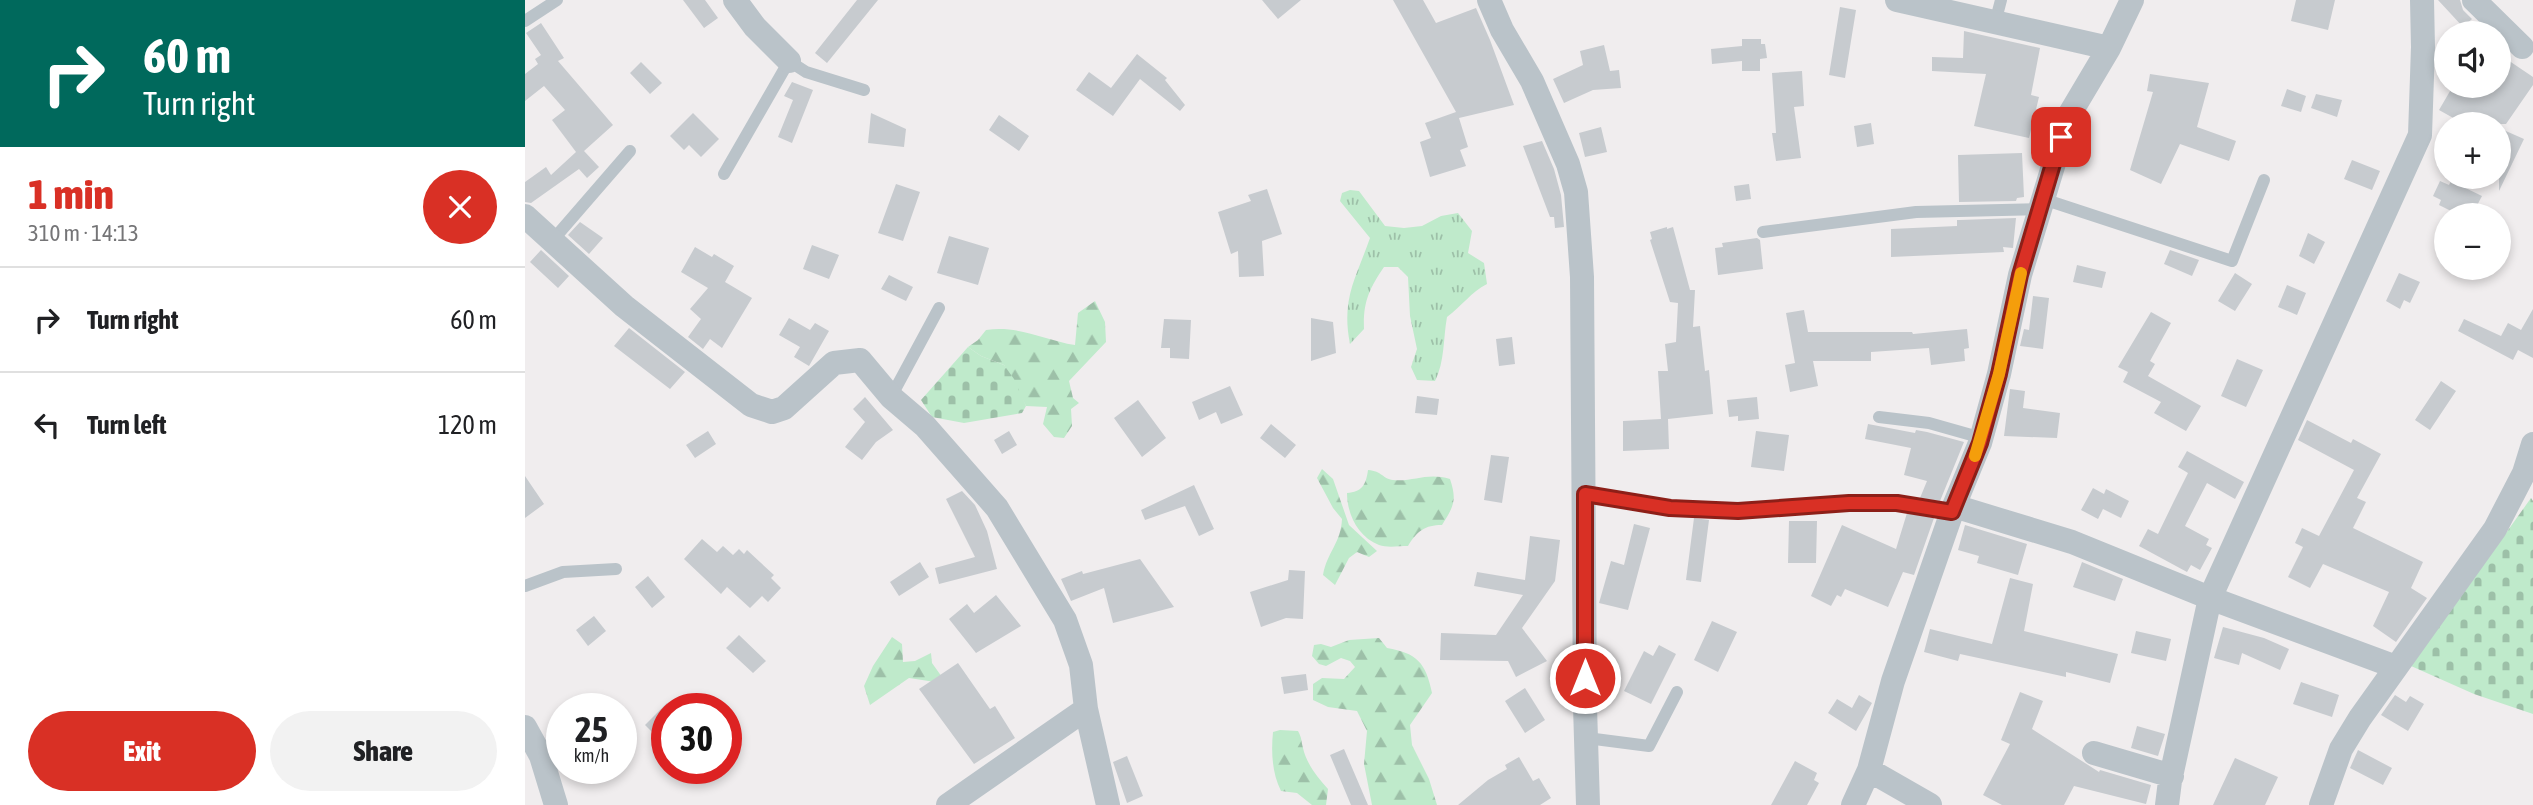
<!DOCTYPE html>
<meta charset="utf-8">
<style>
:root{--surface:#fff;--page:#f2f2f2;--text:#202124;--muted:#757577;--line:#e0e0e0;--accent:#d93025}
body{margin:0;font-family:"Asap Condensed",sans-serif;background:var(--page);color:var(--text);height:100vh;display:flex;flex-direction:column;font-size:26px;white-space:nowrap}
*{box-sizing:border-box;margin:0}
p{font-size:23px;color:var(--muted)}
.icon{flex:none;width:38px;height:38px;fill:none;stroke:currentColor;stroke-width:2;stroke-linecap:round;stroke-linejoin:round}
.map{position:relative;flex:1;overflow:hidden}
.side{display:flex;flex-direction:column;background:var(--surface);width:525px}
.side>*{flex:none}
.top-card{background:#00695c;color:#fff;overflow:hidden}
.buttons{position:absolute;left:1909px;top:21px;display:grid;gap:14px}
.buttons a{display:grid;place-items:center;width:77px;height:77px;border-radius:50%;background:var(--surface);box-shadow:0 4px 10px #0003;font-size:35px}
.speed{position:absolute;left:21px;top:693px;display:flex;gap:14px;font-size:35px;font-weight:700;text-align:center}
.speed>*{display:grid;place-content:center;width:91px;height:91px;border-radius:50%;background:var(--surface);box-shadow:0 4px 10px #0003;line-height:1}
.speed small{font-size:18px;font-weight:400}
.speed .limit{border:10px solid #d22;background:#fff;color:#111}
.pin{position:absolute;display:grid;place-items:center;width:60px;height:60px;color:#fff;margin:-30px;border-radius:14px;box-shadow:0 4px 10px #0006}
.me{position:absolute;width:77px;margin:-38px;rotate:0deg;stroke-linejoin:round;filter:drop-shadow(0 0 5px #0008)}
.turn{display:flex;align-items:center;gap:24px;height:147px;padding:0 28px;font-size:32px}
.turn .icon{width:91px;height:91px;stroke-width:2.5}
.turn b{display:block;font-size:49px;line-height:60px}
.round{display:grid;place-items:center;flex:none;width:74px;height:74px;border-radius:37px;background:var(--page)}
.head{display:flex;align-items:center;justify-content:space-between;height:119px;padding:0 28px}
h1{font-size:42px;font-weight:800;line-height:52px;color:var(--accent)}
.action{display:flex;gap:14px;margin-top:auto;padding:14px 28px}
.action a{flex:1;height:80px;border-radius:42px;background:var(--accent);color:#fff;font-size:28px;font-weight:800;line-height:80px;text-align:center}
.action a+a{background:var(--page);color:var(--text)}
ul{padding:0;list-style:none}
li{display:flex;align-items:center;gap:21px;height:105px;padding:0 28px;border-top:2px solid var(--line)}
li div{flex:1}
li b{display:block;font-size:26px}
li em{font-style:normal}
main{display:flex;flex:1;min-height:0}
.map>svg:first-child{display:block}
</style>
<main>
<section class="side">
<div class="top-card">
<div class="turn"><svg class="icon" aria-label="right" viewBox="0 0 24 24"><path d="M7 20v-9h11M14 6l5 5-5 5"/></svg><div><b>60 m</b>Turn right</div></div>
</div>
<div class="head"><div><h1>1 min</h1><p>310 m · 14:13</p></div><a class="round" style="background:#d93025;color:#fff"><svg class="icon" aria-label="close" viewBox="0 0 24 24"><path d="M6 6l12 12M18 6L6 18"/></svg></a></div>
<ul>
<li><svg class="icon" aria-label="right" viewBox="0 0 24 24"><path d="M7 20v-9h11M14 6l5 5-5 5"/></svg><div><b>Turn right</b></div><em>60 m</em></li>
<li><svg class="icon" aria-label="left" viewBox="0 0 24 24"><path d="M17 20v-9H6M10 6l-5 5 5 5"/></svg><div><b>Turn left</b></div><em>120 m</em></li>
</ul>
<div class="action"><a>Exit</a><a>Share</a></div>
</section>
<div class="map">
<svg width="2008" height="805" viewBox="0 0 2008 805">
<defs>
<pattern id="grass-tufts" width="24" height="20" patternUnits="userSpaceOnUse" patternTransform="scale(1.75)"><rect width="24" height="20" fill="#bfeacb"/><path d="M3 7l-1-3M5 7V3M7 7l1-3M15 17l-1-3M17 17v-4M19 17l1-3" fill="none" stroke="#9dc0a8"/></pattern>
<pattern id="forest-firs" width="22" height="20" patternUnits="userSpaceOnUse" patternTransform="scale(1.75)"><rect width="22" height="20" fill="#bfeacb"/><path d="M5 1l3.5 6h-7zM16 11l3.5 6h-7z" fill="#9dc0a8"/></pattern>
<pattern id="cemetery-stones" width="16" height="16" patternUnits="userSpaceOnUse" patternTransform="scale(1.75)"><rect width="16" height="16" fill="#bfeacb"/><path d="M2 7V4a2 2 0 0 1 4 0v3zM10 15v-3a2 2 0 0 1 4 0v3z" fill="#9dc0a8"/></pattern>
</defs>
<rect width="100%" height="100%" fill="#f0edee"/>
<path fill="url(#grass-tufts)" d="M825,190L834,191L860,226L879,228L897,226L916,216L933,213L947,231L943,253L959,263L962,284C946,292 937,306 922,317C918,339 920,361 910,381L892,380L886,367L892,349L885,316L883,277L873,267H859C844,289 838,302 839,329L825,344C816,299 831,278 845,238L815,201L817,193Z"/>
<path fill="url(#forest-firs)" d="M570,301L580,322L581,342L544,381L548,398L554,403L546,409L547,426L539,438L529,437L518,424L522,407L501,406L479,365L456,356L443,347L453,340L461,330C494,325 519,340 550,345L553,313Z
M797,469L808,479L824,525L852,551L844,557L832,552L824,558L810,585L798,575C802,552 816,543 817,519L808,508L792,478Z
M843,470C857,471 858,479 868,480C889,482 902,472 925,479C932,500 929,506 917,525C900,525 892,531 883,546C874,546 862,548 854,545C833,537 822,514 822,493C837,492 841,485 843,470Z
M367,637L377,644L378,662L390,661L406,653L407,663L417,677L410,682L384,678L345,705L339,686L348,666Z
M854,638L862,648C892,653 901,663 907,693L885,725L887,745L904,779L912,805H847L839,764L842,731L832,711L803,707L788,700V684L797,678L819,679L830,667L825,661L816,658L801,666L794,664L787,656L789,645L796,644L806,647L824,640Z
M755,730L773,731C777,738 776,741 778,748C781,763 793,778 803,789L801,805H787L772,793L756,791C747,773 746,752 748,732Z"/>
<path fill="url(#cemetery-stones)" d="M443,347L456,356L479,365L489,379L501,406L497,413L439,423L407,417L396,400Z
M2006,498L2008,501V714L1949,694L1886,666Z"/>
<path fill="#c7cbcf" d="M158,0H180L193,18L179,28Z
M332,0H353L302,63L290,53Z
M737,0H776L753,19Z
M868,0H898L911,23L951,8L965,40L989,105L934,118L943,147L935,150L941,166L905,177L895,142L906,138L900,123L931,112Z
M1771,0H1810L1803,30L1766,21Z
M1913,0H1935L1938,10L1947,19L1938,27Z
M1315,7L1331,10L1320,78L1304,75Z
M16,23L39,58L33,61L88,125L59,151L74,167L62,178L54,169L6,203L0,202V182L21,167L26,175L51,152L27,120L40,110L19,86L0,101V74L13,64L10,59L16,55L1,33Z
M1439,31L1515,48L1506,95L1514,97L1504,138L1449,126L1461,74L1407,71V57L1438,58Z
M1217,39H1236V44H1240L1242,58L1235,59V71H1217V61L1187,64L1186,49L1217,46Z
M1079,45L1085,71L1094,70L1096,88L1068,90L1039,103L1028,79L1058,65L1055,51Z
M612,54L642,78L640,80L660,105L655,111L615,79L588,116L551,90L564,72L586,88Z
M1974,54L2008,77V85L1981,124H1939L1914,110L1928,86H1974Z
M116,62L137,83L125,94L105,73Z
M1277,71L1279,106L1269,107L1276,158L1251,161L1247,133H1251L1247,73Z
M1625,74L1684,83L1672,127L1711,141L1704,161L1655,144L1636,184L1605,170L1628,92L1622,91Z
M267,82L288,90L267,143L253,137L268,100L259,96Z
M1762,89L1781,96L1776,112L1756,106Z
M1791,94L1817,100L1812,117L1786,108Z
M168,113L194,139L176,157L164,145L159,150L145,136Z
M346,113L381,129L379,147L343,143Z
M474,115L504,136L494,151L464,130Z
M1346,123L1349,144L1332,147L1329,126Z
M1076,127L1082,152L1060,157L1054,133Z
M1974,128L1999,139L1974,191Z
M1017,141L1029,169L1036,195L1039,227L1030,228L1029,217H1025L998,146Z
M1497,153L1499,197L1492,198L1491,201L1434,202L1433,155Z
M1827,160L1855,171L1847,190L1819,179Z
M1915,181L1924,185L1926,181L1957,196L1947,215H1934L1914,205L1916,200L1908,196Z
M371,184L395,192L378,241L353,233Z
M1224,184L1226,199L1211,201L1209,186Z
M742,189L757,234L737,241L739,276L714,277L713,251L706,254L693,212L726,201L723,195Z
M1491,218L1488,248L1478,247L1479,252L1366,257V229L1432,226V220H1435Z
M55,222L78,238L64,254L43,235Z
M1142,227V229L1148,227L1165,290H1170L1168,327L1175,326L1180,371L1184,370L1188,414L1143,419L1144,449L1098,451V421L1136,419L1133,371H1143L1140,344L1151,342L1153,303L1145,302L1125,240L1127,239L1125,232Z
M1783,233L1800,242L1789,264L1774,256Z
M424,236L464,248L453,285L412,273Z
M1232,238L1235,240L1238,269L1193,275L1190,248L1198,247L1197,243Z
M287,245L314,255L304,279L278,269Z
M170,247L187,257L189,254L209,266L200,282L227,298L197,348L185,339L178,349L163,337L176,319L165,309L183,288L156,272Z
M16,250L44,276L33,288L5,262Z
M1645,250L1674,260L1667,276L1639,264Z
M1552,265L1581,272L1577,288L1548,282Z
M1710,273L1727,284L1710,311L1693,301Z
M1874,273L1895,282L1885,303L1879,300L1875,309L1861,301Z
M364,275L388,287L381,301L356,289Z
M1762,285L1781,293L1772,315L1753,307Z
M1508,296L1524,298L1518,349L1495,346L1499,329L1504,330Z
M2008,309V358L1993,350L1988,360L1933,331L1939,319L1976,336L1983,323L1996,330Z
M1279,310L1283,332H1387L1388,334L1442,329L1444,348L1439,349L1440,361L1406,365L1404,348L1346,352V361H1288L1293,386L1265,392L1260,365L1270,363L1261,313Z
M1626,312L1646,323L1625,361L1630,364L1623,376L1676,406L1661,431L1629,413L1636,402L1598,382L1603,372L1593,367Z
M264,318L285,330L290,323L304,331L284,366L269,357L275,347L254,335Z
M786,318L808,322L811,353L786,361Z
M639,319L666,320L664,359L645,358V348H636Z
M104,328L160,372L145,389L89,346Z
M987,337L990,364L974,366L971,339Z
M1712,359L1738,370L1721,407L1696,396Z
M1916,381L1931,391L1905,430L1890,420Z
M705,386L718,415L696,424L691,412L674,420L667,402Z
M1485,389L1500,391L1498,408L1535,413L1532,438L1479,436Z
M892,396L914,399L912,415L890,413Z
M340,397L368,430L351,442L337,460L320,447L340,422L328,409Z
M1232,397L1234,419L1213,421V416L1204,417L1202,400Z
M613,400L641,438L617,457L589,418Z
M1782,420L1826,443L1828,439L1856,454L1832,498L1841,502L1828,528L1898,562L1886,588L1902,598L1871,642L1848,626L1864,592L1798,564L1785,588L1763,577L1778,547L1770,543L1777,528L1794,536L1829,470L1773,440Z
M746,424L771,445L760,458L735,438Z
M1343,424L1390,433L1391,430L1402,432L1439,442L1415,501L1395,498L1402,481L1379,475L1386,448L1340,439Z
M183,431L191,444L170,458L161,445Z
M484,431L492,445L477,454L469,440Z
M1231,431L1264,435L1259,471L1226,467Z
M1662,451L1719,482L1710,499L1682,483L1660,526L1684,539L1681,545L1687,548L1675,570L1666,565L1662,572L1614,546L1623,529L1633,534L1649,501L1663,473L1653,467Z
M966,455L984,457L977,503L959,500Z
M0,476L19,504L0,518Z
M669,485L689,529L674,536L660,506L620,520L616,510Z
M1568,488L1579,494L1581,489L1604,501L1596,518L1578,509L1573,519L1556,510Z
M437,491L450,505L462,531L472,569L414,584L410,568L450,557L421,499Z
M1382,513L1409,518L1389,575L1378,572L1363,607L1320,589L1316,597L1312,595L1306,606L1286,596L1317,525L1371,549Z
M1169,518L1184,520L1176,582L1161,580Z
M1264,521H1292L1291,563H1263Z
M1109,524L1125,528L1103,610L1074,603L1086,561L1099,565Z
M1440,525L1502,544L1493,575L1452,563L1454,556L1433,550Z
M1005,536L1035,540L1030,581L997,628L1022,661L991,677L983,661L915,660L916,633L971,635L998,595L949,586L952,572L1000,580Z
M177,539L192,552L198,546L208,555L214,549L219,554L222,550L249,575L246,578L256,588L243,602L237,596L225,608L202,587L196,594L159,559Z
M615,559L649,607L588,623L579,588L546,601L536,579L557,571L558,574Z
M395,562L404,577L374,596L365,582Z
M1557,562L1598,579L1590,601L1548,587Z
M764,570L780,571L778,619L761,618L736,627L725,592L763,580Z
M123,576L140,597L127,608L110,587Z
M1485,578L1508,584L1499,631L1593,654L1585,683L1541,672V677L1435,654L1433,661L1399,652L1405,629L1467,644Z
M471,595L496,626L451,653L424,619L442,604L449,613Z
M69,616L81,631L63,646L51,630Z
M1187,621L1212,632L1193,672L1169,660Z
M1698,627L1739,638L1764,649L1755,670L1717,653L1714,665L1689,658Z
M1611,631L1646,639L1641,661L1606,653Z
M214,635L241,661L228,673L201,648Z
M1134,645L1151,654L1126,704L1099,691L1119,651L1128,656Z
M433,663L465,709L470,706L490,738L449,764L394,689Z
M781,674L783,690L759,694L756,677Z
M1776,682L1814,695L1807,717L1768,704Z
M1000,688L1020,720L1000,733L980,701Z
M1495,692L1518,701L1507,729L1574,772L1575,770L1626,785L1621,804L1549,786L1539,805H1477L1458,795L1485,744L1476,740Z
M1334,695L1347,703L1331,731L1303,713L1312,699L1327,708Z
M1870,695L1881,702L1885,696L1899,704L1883,731L1856,715Z
M142,703V747L120,725Z
M1612,726L1640,734L1633,756L1606,748Z
M819,749L843,805H826L805,755Z
M1833,750L1867,768L1858,785L1825,768Z
M602,756L618,796L602,803L588,762Z
M994,757L1008,781L1014,778L1026,798L1015,805H933L963,780L982,769L980,765Z
M1710,758L1753,777L1740,805H1688Z
M1270,761L1292,773L1289,780L1294,783L1282,805H1246Z"/>
<g fill="none" stroke-linecap="round" stroke-linejoin="round">
<path stroke="#bac3c9" stroke-width="12" d="M0,21L32,0
M1470,23L1476,0
M199,174L264,61L281,72L339,90
M1518,199L1707,261L1739,180
M1238,232L1391,212L1515,209
M27,241L105,151
M366,397L414,308
M1354,417L1404,423L1457,438
M1060,494L1145,507L1213,511L1324,503H1372L1427,512
M0,586L38,572L91,569
M1062,738L1124,746L1152,692"/>
<path stroke="#bac3c9" stroke-width="24" d="M210,0L230,27L264,61
M964,0L977,30L1007,81L1043,164L1051,192L1057,277L1060,706L1063,805
M1372,0L1584,48
M1949,0L1997,47
M0,216L99,306L226,405L247,412L259,408L309,363L335,360L366,397L400,426L472,508L540,620L556,665L561,709L583,805
M1429,506L1547,542L1685,598L1871,667
M0,727L16,756L31,805
M1569,753L1647,776
M1344,770L1405,805
M423,805L561,709
M1328,805L1344,770L1368,681L1429,506L1455,443L1474,374L1495,275L1543,117L1584,48L1607,0
M1642,805L1645,781L1685,598L1895,135L1898,47L1897,0
M1796,805L1816,749L1835,718L1970,529L1999,473L2008,444"/>
</g>
<g fill="none" stroke-linecap="round" stroke-linejoin="round">
<defs>
<path id="route" d="M1060,678V494L1145,508L1213,511L1324,503H1372L1427,512L1455,443L1474,374L1495,275L1536,137"/>
</defs>
<use href="#route" stroke="#8d1f18" stroke-width="18"/>
<use href="#route" stroke="#d93025" stroke-width="12"/>
<path stroke="#f59e0b" stroke-width="12" d="M1450,456L1474,374L1496,273"/>
</g>
</svg>
<div class="buttons">
<a><svg class="icon" aria-label="sound" viewBox="0 0 24 24"><path d="M4 9h4l5-4v14l-5-4H4zM17 9q2 3 0 6"/></svg></a>
<a>+</a>
<a>−</a>
</div>
<div class="speed"><div>25<small>km/h</small></div><div class="limit">30</div></div>
<div class="pin" style="left:1536px;top:137px;background:#d93025"><svg class="icon" aria-label="arrive" viewBox="0 0 24 24"><path d="M6 21V4h12l-3 4 3 4H6"/></svg></div>
<svg class="me" style="left:1060px;top:678px" viewBox="-20 -20 40 40"><circle r="17" fill="#d93025" stroke="#fff" stroke-width="3"/><path d="M0-11L8 9 0 5-8 9z" fill="#fff"/></svg>
</div>
</main>
